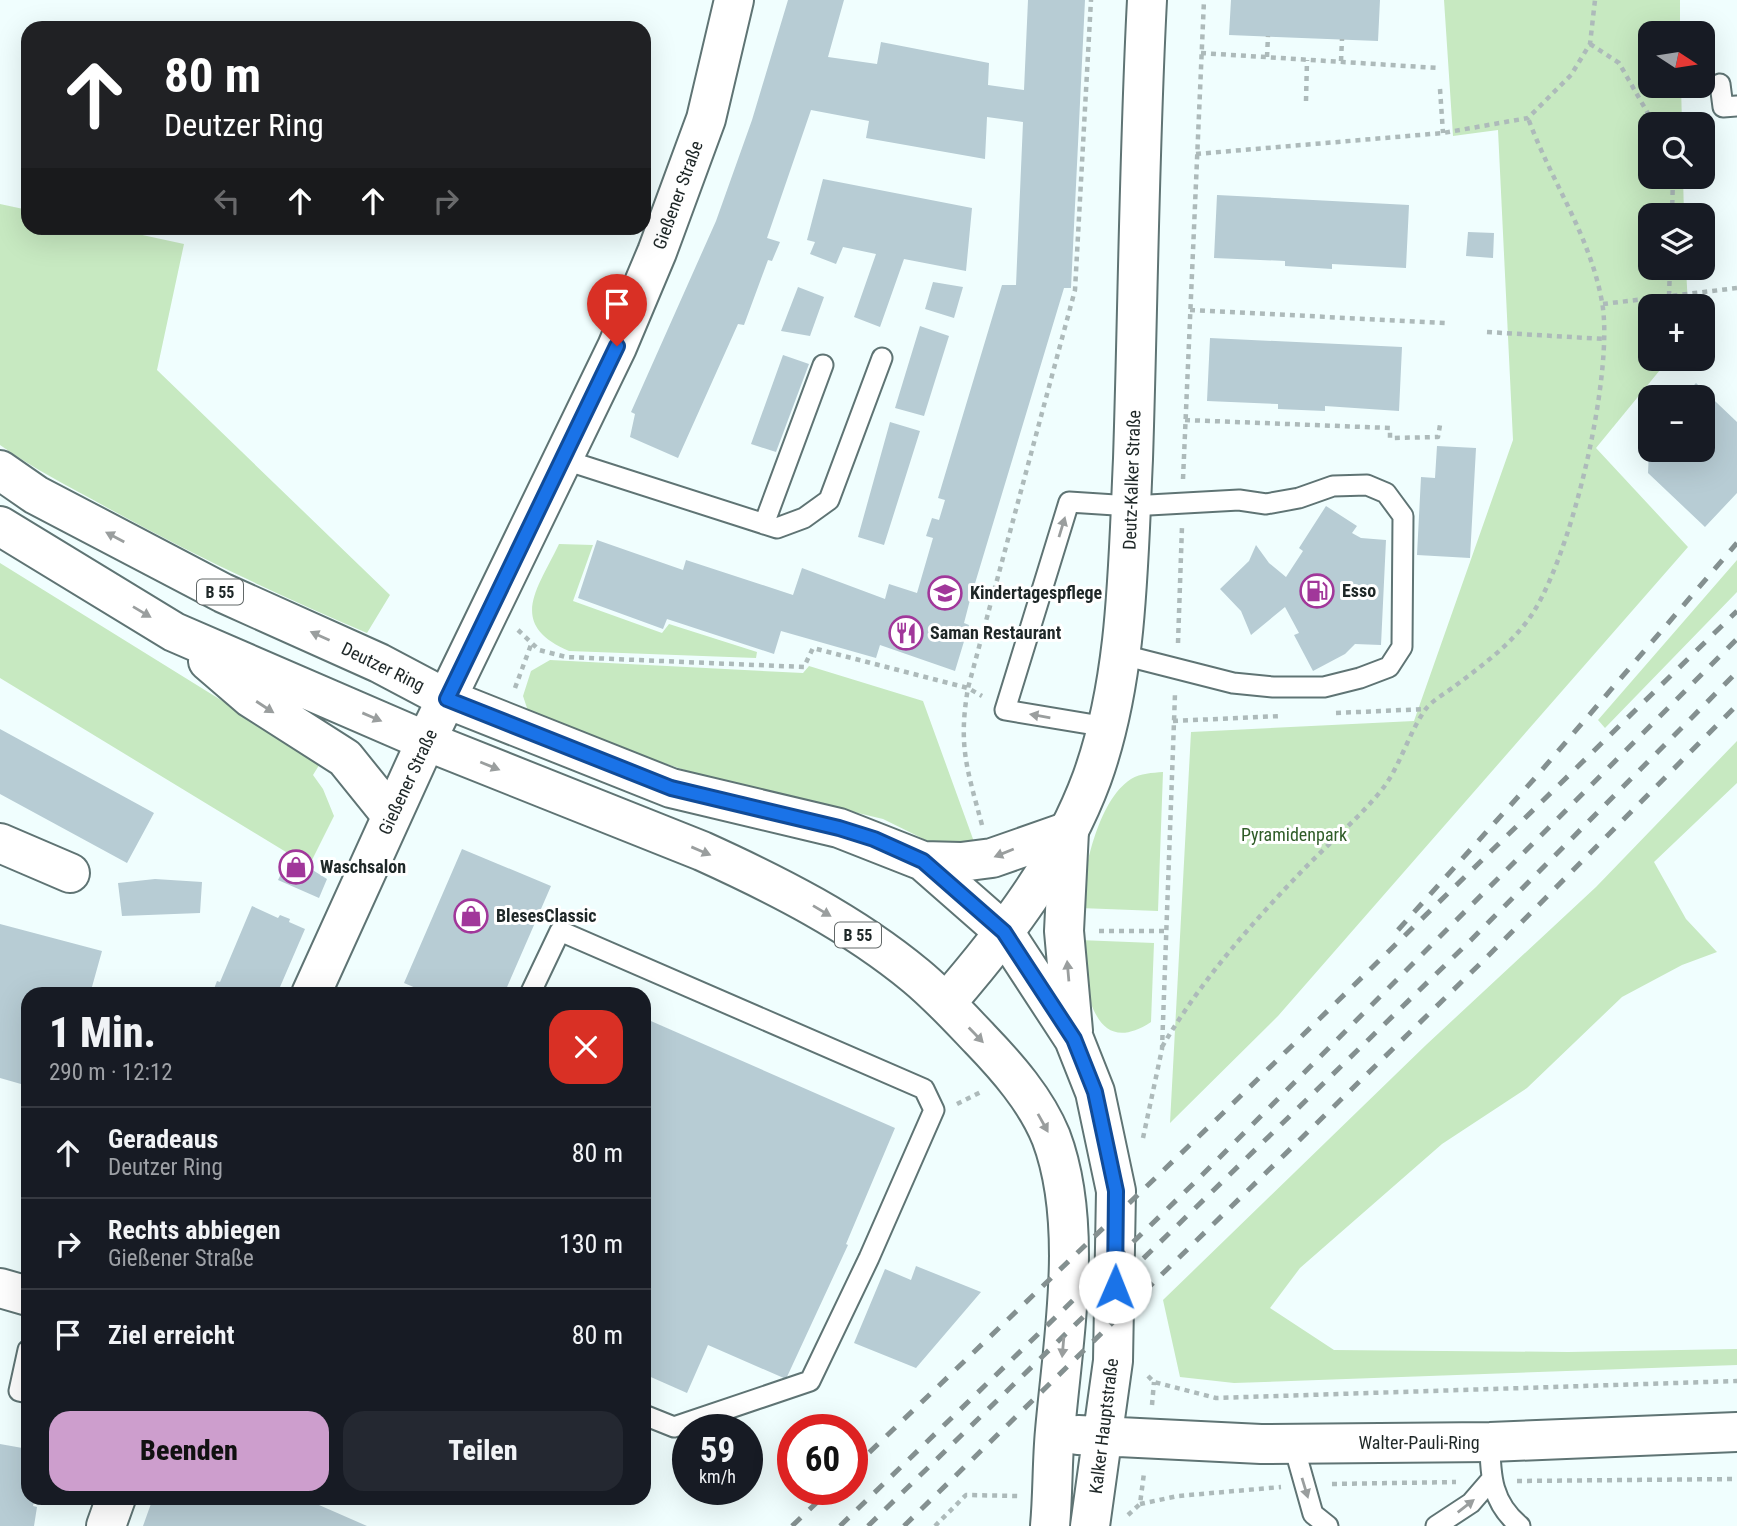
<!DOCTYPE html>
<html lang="de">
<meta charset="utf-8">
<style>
:root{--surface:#171b24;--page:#242831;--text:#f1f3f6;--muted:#9ea1a6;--line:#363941;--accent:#cd9ecd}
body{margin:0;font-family:"Roboto Condensed",sans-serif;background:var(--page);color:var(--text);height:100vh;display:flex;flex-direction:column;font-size:26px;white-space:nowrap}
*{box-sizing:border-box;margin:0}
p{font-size:23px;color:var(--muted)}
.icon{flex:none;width:38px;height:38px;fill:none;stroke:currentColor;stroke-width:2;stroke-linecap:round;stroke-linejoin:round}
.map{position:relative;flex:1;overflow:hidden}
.drawer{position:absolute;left:21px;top:987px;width:630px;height:518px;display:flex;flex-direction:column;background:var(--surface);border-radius:21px;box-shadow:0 7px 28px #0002}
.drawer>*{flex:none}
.top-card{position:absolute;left:21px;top:21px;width:630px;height:214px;border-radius:21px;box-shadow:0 7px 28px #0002;background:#202124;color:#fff;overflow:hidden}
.needle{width:46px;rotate:102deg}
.fabs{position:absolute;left:1638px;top:21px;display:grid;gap:14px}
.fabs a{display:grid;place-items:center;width:77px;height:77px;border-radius:14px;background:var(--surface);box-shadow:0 7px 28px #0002;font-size:35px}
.speed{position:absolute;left:672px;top:1414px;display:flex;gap:14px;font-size:35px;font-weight:700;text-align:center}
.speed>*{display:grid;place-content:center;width:91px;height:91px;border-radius:50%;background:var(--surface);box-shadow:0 7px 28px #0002;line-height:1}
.speed small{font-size:18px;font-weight:400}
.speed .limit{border:10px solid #d22;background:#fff;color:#111}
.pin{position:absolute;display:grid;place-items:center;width:60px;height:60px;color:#fff;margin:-72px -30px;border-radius:50% 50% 50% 0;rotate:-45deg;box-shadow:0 0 7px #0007}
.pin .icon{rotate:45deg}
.me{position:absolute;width:77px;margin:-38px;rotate:1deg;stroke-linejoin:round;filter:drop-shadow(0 0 5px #0008)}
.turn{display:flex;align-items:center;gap:24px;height:147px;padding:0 28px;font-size:32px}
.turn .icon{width:91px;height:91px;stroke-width:2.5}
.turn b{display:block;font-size:49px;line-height:60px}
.lanes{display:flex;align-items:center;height:66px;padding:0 28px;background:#0003;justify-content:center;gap:35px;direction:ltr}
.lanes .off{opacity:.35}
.round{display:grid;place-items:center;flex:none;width:74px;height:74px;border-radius:21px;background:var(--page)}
.head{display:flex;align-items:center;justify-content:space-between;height:119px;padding:0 28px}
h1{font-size:42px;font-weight:800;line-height:52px}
.cta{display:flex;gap:14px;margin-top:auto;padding:14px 28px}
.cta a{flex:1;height:80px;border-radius:21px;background:var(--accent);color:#111;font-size:28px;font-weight:800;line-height:80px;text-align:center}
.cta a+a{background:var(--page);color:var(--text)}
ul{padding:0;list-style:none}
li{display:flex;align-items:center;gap:21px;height:91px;padding:0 28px;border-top:2px solid var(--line)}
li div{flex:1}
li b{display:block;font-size:26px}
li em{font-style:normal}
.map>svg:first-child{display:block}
</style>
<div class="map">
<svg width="1737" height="1526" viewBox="0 0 1737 1526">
<rect width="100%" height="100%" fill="#f0fefe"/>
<path fill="#c7e9c1" d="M1444,0H1680V33H1650V86H1681L1682,124H1650V177H1683L1684,215H1650V268H1686L1688,306H1650V359H1669L1596,448L1688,547L1278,1016L1170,1123L1191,732L1414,721L1513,440L1498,130L1453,136Z
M0,204L28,210V228H110L184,244L157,370L390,595L367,633C278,595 191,554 106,507C70,487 34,469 0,445Z
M559,544L593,545L573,601L662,633L669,624L757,652L756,658L569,651C507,624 537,590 559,544Z
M1737,560V592L1605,728L1598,720Z
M0,563L321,762L313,775L323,789L334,816L309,866L0,678Z
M550,660L803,673L809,666L923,701L977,850L944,849L883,819L703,776L627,751L528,711L523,696L531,671Z
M1737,741V783L1654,862L1686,919L1717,952L1682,965L1622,997L1527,1088L1442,1144L1300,1268L1270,1308L1334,1350L1568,1352L1737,1349V1365L1234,1383L1180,1377L1163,1300L1426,1045L1596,887Z
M1163,772L1158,911L1080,908C1084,871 1097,801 1131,779C1141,773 1152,773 1163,772Z
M1079,940L1154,943L1151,1022C1090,1062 1085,981 1079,940Z"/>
<path fill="#b7ccd4" d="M788,0H844L828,57L877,64L881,42L989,63L988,85L1024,90L1028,0H1085L1071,288H1064L970,600L964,623L969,625L955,671L880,645L876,658L781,631L774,654L667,619L663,629L578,598L597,540L683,570L686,560L793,595L802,568L885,599L889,584L917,593L933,538L926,536L932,518L939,520L945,500L938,498L1002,285H1016L1023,122L987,117L985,159L866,138L869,121L811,110L767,238L780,242L772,261L768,260L744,325L738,324L678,458L630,437L635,414L631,412L716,221L752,120Z
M1231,0H1380L1378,41L1229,35Z
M823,179L972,208L966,271L904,259L880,327L854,317L876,254L843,247L836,264L810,254L815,242L807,240Z
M1217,195L1409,205L1406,268L1332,264V269L1285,266V261L1214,258Z
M1468,232L1494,233L1493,258L1466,256Z
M933,282L963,287L954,318L925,309Z
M798,287L824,297L810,336L781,331Z
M920,326L949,336L924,416L895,408Z
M1210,338L1402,347L1399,411L1325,406V411L1278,409V404L1207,401Z
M783,355L809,364L776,452L751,444Z
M1696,383L1737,422V493L1705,527L1648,473L1649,450H1703V397H1683Z
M890,422L920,431L884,545L858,537Z
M1437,446L1476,448L1470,558L1417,555L1421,477L1435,478Z
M1326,506L1357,526L1352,533L1361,538L1386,540L1381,645L1355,644L1345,654L1313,671L1294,635L1299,633L1285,607L1251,635L1241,611L1220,589L1249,561L1256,545L1269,563L1286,577L1303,551L1299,548Z
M0,729L154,813L127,863L0,794Z
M462,849L551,886L504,994H430L404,983Z
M290,856L327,879L319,898L278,880Z
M155,879L202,882L200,913L122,916L118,883Z
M252,906L278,918L280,915L290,919L289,922L305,929L277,994H212L217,981L220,982Z
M0,924L102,951L90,994H28V1086L0,1078Z
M644,1018L895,1128L846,1244L848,1245L786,1379L708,1345L687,1393L644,1374Z
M916,1266L981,1292L916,1368L854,1343L885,1269L911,1280Z
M0,1444L28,1449V1498H35L33,1506L37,1507L34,1526H0Z
M153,1498H303L367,1526H143Z"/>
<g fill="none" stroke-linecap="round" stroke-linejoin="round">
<defs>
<path id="service" d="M1720,84L1723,107L1737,106
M562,459L777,528L804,518L829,500L882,358
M764,524L823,365
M1107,727L1005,710L1069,502L1131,506L1239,500L1266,504L1299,498L1333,486L1367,485L1386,493L1403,516L1402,647L1389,667L1360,678L1324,687H1273L1233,683L1119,654
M530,994L560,931L924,1089L934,1110L869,1258L810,1381L674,1427L644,1415
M28,1350L19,1391L28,1393
M1490,1442C1490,1476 1492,1503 1520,1526
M1293,1443L1313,1514L1328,1526
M1436,1526L1471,1503L1490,1481"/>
<path id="minor" d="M0,843L70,873
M311,994L426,741
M0,1288L28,1296
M106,1526L116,1498"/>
<path id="tertiary" d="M426,741L617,347L657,252L706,119L734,0"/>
<path id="secondary" d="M946,1003C1005,935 1061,862 1092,778C1128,678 1128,564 1133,459C1138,306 1139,153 1147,0"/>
<path id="primary" d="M0,470L36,495L223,593L379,663L447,699L671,788L839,828L923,861L1004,932L1074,1039L1095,1092L1116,1191L1113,1361L1090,1526
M0,526L174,632L426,741L702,851C777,885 852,923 916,976C939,995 959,1017 980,1039C1007,1067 1036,1100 1051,1137C1084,1224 1063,1340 1055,1431C1052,1463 1053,1494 1050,1526
M208,661L251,698L345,758L391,815
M923,861L961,862L992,858L1069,831L1064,931L1073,1031
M1078,1435L1261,1444L1490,1442L1737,1432"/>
</defs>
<use href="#service" stroke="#5f7474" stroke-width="23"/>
<use href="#minor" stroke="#5f7474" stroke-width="42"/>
<use href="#tertiary" stroke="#5f7474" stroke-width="42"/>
<use href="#secondary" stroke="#5f7474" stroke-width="42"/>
<use href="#primary" stroke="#5f7474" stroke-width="42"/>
<path stroke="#adbaba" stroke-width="4.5" stroke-dasharray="5 5" stroke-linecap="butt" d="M1590,44L1619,63L1654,124
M1201,53L1438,68
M1267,57L1268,36
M1341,61L1342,39
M1440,89L1443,133
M1306,101L1307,60
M1196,154L1443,133L1528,118L1571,75L1590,44L1595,0
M1672,215L1673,177
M1669,296L1670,268
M1603,304L1737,288
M1190,310L1445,323
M1487,332L1604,339
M1185,420L1390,428V438L1438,437L1440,425
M1183,479L1204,0
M518,630L539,650L566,657L804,667L813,648L968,688L982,696
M1178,643L1182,526
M515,688L532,642
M1336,713L1426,709
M1173,721L1281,716
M982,825C967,769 958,746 968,688L1075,290L1091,0
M1099,931H1168
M1162,1047C1200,982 1250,925 1302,871C1328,844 1356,821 1380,792C1400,768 1407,736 1425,710C1431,701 1446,693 1455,686C1480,667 1505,649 1525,624C1570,569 1615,372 1602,302C1590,235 1551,181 1528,118
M957,1104L981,1092
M1143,1138L1162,1049L1175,694
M1148,1376L1154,1382L1216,1398L1737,1381
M1152,1405L1154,1382
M1517,1481L1737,1479
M1332,1484L1456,1482
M1140,1504L1178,1496L1281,1487
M1128,1515L1140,1504L1144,1473
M935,1526L966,1495L1018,1496"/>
<use href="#service" stroke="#fff" stroke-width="19"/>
<use href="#minor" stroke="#fff" stroke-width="38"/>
<use href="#tertiary" stroke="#fff" stroke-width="38"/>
<use href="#secondary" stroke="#fff" stroke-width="38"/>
<use href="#primary" stroke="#fff" stroke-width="38"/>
<path stroke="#849090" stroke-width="5" stroke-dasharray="12 12" stroke-linecap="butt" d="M1398,930L1535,778L1737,543
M852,1469L1220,1116L1737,611
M792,1526L831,1489
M840,1526L1191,1186L1737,639
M868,1526L1471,940L1737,672
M904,1526L1486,958L1737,705"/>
</g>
<defs><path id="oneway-solid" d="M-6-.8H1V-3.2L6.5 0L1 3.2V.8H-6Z" transform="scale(1.75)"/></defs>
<g fill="#9a9e9e">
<use href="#oneway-solid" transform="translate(1062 527) rotate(-73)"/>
<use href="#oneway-solid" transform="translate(115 537) rotate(-152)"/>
<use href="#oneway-solid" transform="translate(142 612) rotate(31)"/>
<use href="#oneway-solid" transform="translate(320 636) rotate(-156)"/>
<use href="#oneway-solid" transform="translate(265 707) rotate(33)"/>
<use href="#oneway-solid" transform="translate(1040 716) rotate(-170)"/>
<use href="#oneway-solid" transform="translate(372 717) rotate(23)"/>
<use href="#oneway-solid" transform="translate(490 766) rotate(22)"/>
<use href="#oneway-solid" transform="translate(701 851) rotate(23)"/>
<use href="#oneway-solid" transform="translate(1004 853) rotate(158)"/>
<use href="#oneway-solid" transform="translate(822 911) rotate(31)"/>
<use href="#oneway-solid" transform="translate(1068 971) rotate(-95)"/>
<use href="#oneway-solid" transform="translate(976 1035) rotate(46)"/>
<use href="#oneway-solid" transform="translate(1043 1123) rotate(61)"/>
<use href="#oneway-solid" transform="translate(1063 1347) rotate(95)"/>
<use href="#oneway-solid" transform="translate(1305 1488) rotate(73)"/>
<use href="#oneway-solid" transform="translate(1466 1506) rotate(-38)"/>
</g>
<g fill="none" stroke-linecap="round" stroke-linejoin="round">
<defs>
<path id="route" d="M617,346L447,699L671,788L839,828L874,839L923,861L1004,932L1074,1039L1095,1092L1116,1191L1115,1287"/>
</defs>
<use href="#route" stroke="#114b97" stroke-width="18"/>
<use href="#route" stroke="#1a73e8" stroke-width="12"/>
</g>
<defs>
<symbol id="fuel-ring" viewBox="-11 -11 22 22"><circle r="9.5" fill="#fff" stroke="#a1379a" stroke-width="1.5"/><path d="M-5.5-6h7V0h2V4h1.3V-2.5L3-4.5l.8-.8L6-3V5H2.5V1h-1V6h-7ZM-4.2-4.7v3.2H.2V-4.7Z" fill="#a1379a"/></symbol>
<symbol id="school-ring" viewBox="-11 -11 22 22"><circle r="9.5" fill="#fff" stroke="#a1379a" stroke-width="1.5"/><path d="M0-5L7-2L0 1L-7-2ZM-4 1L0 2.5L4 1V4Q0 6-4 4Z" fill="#a1379a"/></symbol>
<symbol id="restaurant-ring" viewBox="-11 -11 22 22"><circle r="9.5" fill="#fff" stroke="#a1379a" stroke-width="1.5"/><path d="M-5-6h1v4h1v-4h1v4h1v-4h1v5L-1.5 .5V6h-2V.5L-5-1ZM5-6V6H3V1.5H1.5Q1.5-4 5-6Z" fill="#a1379a"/></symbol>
<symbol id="shop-ring" viewBox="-11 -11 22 22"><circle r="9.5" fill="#fff" stroke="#a1379a" stroke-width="1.5"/><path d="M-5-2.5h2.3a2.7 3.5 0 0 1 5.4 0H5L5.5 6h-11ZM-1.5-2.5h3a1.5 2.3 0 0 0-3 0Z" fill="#a1379a"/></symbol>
</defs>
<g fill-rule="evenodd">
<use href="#fuel-ring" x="1298" y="572" width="38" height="38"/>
<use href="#school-ring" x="926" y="574" width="38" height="38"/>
<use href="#restaurant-ring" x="887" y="614" width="38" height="38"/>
<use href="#shop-ring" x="277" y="848" width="38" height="38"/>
<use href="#shop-ring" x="452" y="897" width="38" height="38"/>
</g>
<g text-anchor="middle" stroke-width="6" stroke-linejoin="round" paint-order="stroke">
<g fill="#fff" stroke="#626868" stroke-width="2">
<rect x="197" y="579.5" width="46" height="25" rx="5"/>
<rect x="835" y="922.5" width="46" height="25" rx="5"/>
</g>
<g font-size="16" font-weight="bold" fill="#1e2727">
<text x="220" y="598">B 55</text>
<text x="858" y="941">B 55</text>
</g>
<g font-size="18" fill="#1e2727" stroke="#fff">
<text transform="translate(678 195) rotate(-70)" y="6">Gießener Straße</text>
<text transform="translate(1132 480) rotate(-88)" y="6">Deutz-Kalker Straße</text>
<text transform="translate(383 667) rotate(26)" y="6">Deutzer Ring</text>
<text transform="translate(408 782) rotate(-65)" y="6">Gießener Straße</text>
<text transform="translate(1104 1426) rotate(-83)" y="6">Kalker Hauptstraße</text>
<text x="1419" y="1449">Walter-Pauli-Ring</text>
</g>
<g font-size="18" font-weight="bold" fill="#1e2727" stroke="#fff" text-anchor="start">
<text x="1342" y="597">Esso</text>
<text x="970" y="599">Kindertagespflege</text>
<text x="930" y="639">Saman Restaurant</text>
<text x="320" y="873">Waschsalon</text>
<text x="496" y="922">BlesesClassic</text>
</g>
<g font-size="18" fill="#2f5c27" stroke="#fff">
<text x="1294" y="841">Pyramidenpark</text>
</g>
</g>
</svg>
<div class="fabs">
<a><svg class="needle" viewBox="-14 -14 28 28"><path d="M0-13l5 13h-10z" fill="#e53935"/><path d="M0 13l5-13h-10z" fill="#9ea1a6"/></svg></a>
<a><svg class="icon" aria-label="search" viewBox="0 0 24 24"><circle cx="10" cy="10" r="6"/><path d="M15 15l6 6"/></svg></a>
<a><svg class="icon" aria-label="layers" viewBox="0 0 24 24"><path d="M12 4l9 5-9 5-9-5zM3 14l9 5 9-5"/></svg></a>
<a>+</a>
<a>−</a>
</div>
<div class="speed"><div>59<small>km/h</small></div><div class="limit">60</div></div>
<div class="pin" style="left:617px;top:346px;background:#d93025"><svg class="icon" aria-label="arrive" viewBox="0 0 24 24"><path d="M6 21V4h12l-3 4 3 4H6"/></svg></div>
<svg class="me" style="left:1115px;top:1287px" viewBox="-20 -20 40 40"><circle r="19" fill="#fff"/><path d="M0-13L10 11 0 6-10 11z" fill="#1a73e8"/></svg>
<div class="top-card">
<div class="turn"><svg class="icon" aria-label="ahead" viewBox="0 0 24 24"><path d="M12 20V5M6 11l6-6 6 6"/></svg><div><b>80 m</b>Deutzer Ring</div></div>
<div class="lanes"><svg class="icon off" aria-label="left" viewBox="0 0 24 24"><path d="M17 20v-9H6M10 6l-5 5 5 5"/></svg><svg class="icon" aria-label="ahead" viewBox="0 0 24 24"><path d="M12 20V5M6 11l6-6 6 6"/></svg><svg class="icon" aria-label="ahead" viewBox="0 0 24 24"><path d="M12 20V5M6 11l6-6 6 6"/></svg><svg class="icon off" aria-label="right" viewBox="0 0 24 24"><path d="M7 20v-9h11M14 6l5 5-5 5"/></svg></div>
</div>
<section class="drawer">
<div class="head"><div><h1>1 Min.</h1><p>290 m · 12:12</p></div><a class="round" style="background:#d93025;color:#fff"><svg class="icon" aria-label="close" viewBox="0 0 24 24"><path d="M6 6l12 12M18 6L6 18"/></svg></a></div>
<ul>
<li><svg class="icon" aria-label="ahead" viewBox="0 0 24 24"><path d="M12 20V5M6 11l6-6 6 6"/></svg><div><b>Geradeaus</b><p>Deutzer Ring</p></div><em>80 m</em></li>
<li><svg class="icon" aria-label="right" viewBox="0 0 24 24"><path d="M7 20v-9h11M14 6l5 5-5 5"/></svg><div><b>Rechts abbiegen</b><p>Gießener Straße</p></div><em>130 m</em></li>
<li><svg class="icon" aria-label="arrive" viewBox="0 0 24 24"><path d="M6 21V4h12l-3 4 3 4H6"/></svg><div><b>Ziel erreicht</b></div><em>80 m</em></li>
</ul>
<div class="cta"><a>Beenden</a><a>Teilen</a></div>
</section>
</div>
